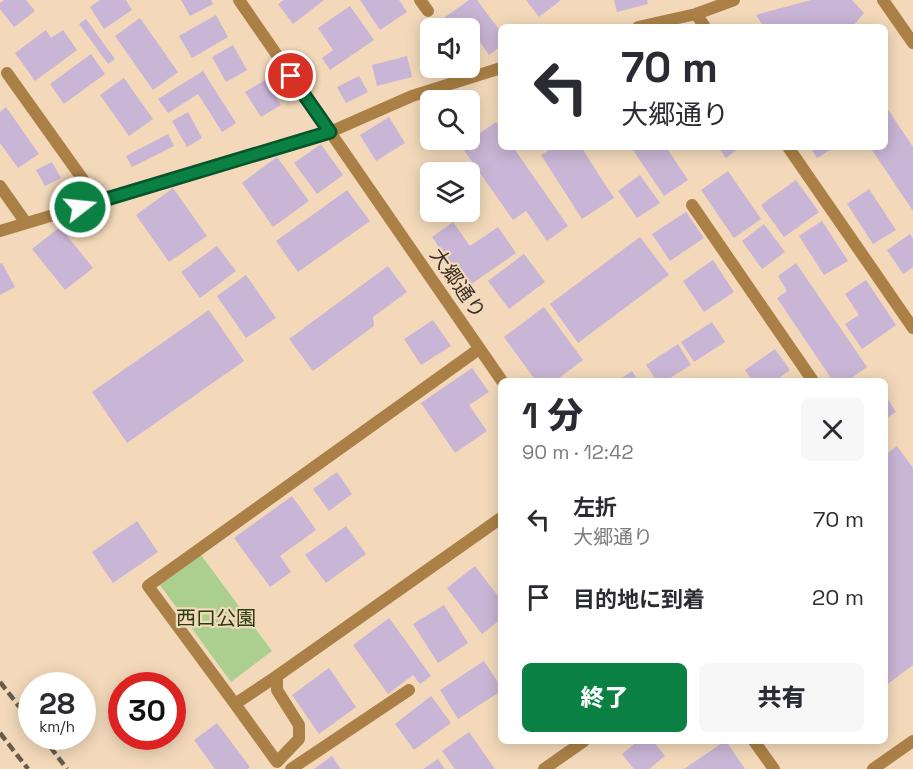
<!DOCTYPE html>
<html lang="ja">
<meta charset="utf-8">
<style>
:root{--surface:#fff;--page:#f7f7f7;--text:#2b2b33;--muted:#7c7c81;--accent:#0b8043}
body{margin:0;font-family:"Space Grotesk","Noto Sans JP",sans-serif;background:var(--page);color:var(--text);height:100vh;display:flex;flex-direction:column;font-size:22px;white-space:nowrap}
*{box-sizing:border-box;margin:0}
p{font-size:20px;color:var(--muted)}
.icon{flex:none;width:33px;height:33px;fill:none;stroke:currentColor;stroke-width:2;stroke-linecap:round;stroke-linejoin:round}
.map{position:relative;flex:1;overflow:hidden}
.panel{position:absolute;left:498px;top:378px;width:390px;height:366px;display:flex;flex-direction:column;background:var(--surface);border-radius:9px;box-shadow:0 3px 15px #0003}
.panel>*{flex:none}
.guide{position:absolute;left:498px;top:24px;width:390px;height:126px;border-radius:9px;box-shadow:0 3px 15px #0003;background:#fff;color:var(--text);overflow:hidden}
.fabs{position:absolute;left:420px;top:18px;display:grid;gap:12px}
.fabs a{display:grid;place-items:center;width:60px;height:60px;border-radius:9px;background:var(--surface);box-shadow:0 3px 15px #0003;font-size:30px}
.speed{position:absolute;left:18px;top:672px;display:flex;gap:12px;font-size:30px;font-weight:700;text-align:center}
.speed>*{display:grid;place-content:center;width:78px;height:78px;border-radius:50%;background:var(--surface);box-shadow:0 3px 15px #0003;line-height:1}
.speed small{font-size:15px;font-weight:400}
.speed .limit{border:9px solid #d22;background:#fff;color:#111}
.pin{position:absolute;display:grid;place-items:center;width:51px;height:51px;color:#fff;margin:-26px;border:3px solid #fff;border-radius:50%;box-shadow:0 2px 6px #0007}
.me{position:absolute;width:66px;margin:-33px;rotate:74deg;stroke-linejoin:round;filter:drop-shadow(0 0 4px #0008)}
.turn{display:flex;align-items:center;gap:21px;height:126px;padding:0 24px;font-size:27px}
.turn .icon{width:78px;height:78px;stroke-width:2.5}
.turn b{display:block;font-size:42px;line-height:51px}
.round{display:grid;place-items:center;flex:none;width:63px;height:63px;border-radius:9px;background:var(--page)}
.head{display:flex;align-items:center;justify-content:space-between;height:102px;padding:0 24px}
h1{font-size:36px;font-weight:800;line-height:45px}
.primary-button{display:flex;gap:12px;margin-top:auto;padding:12px 24px}
.primary-button a{flex:1;height:69px;border-radius:9px;background:var(--accent);color:#fff;font-size:24px;font-weight:800;line-height:69px;text-align:center}
.primary-button a+a{background:var(--page);color:var(--text)}
ul{padding:0;list-style:none}
li{display:flex;align-items:center;gap:18px;height:78px;padding:0 24px}
li div{flex:1}
li b{display:block;font-size:22px}
li em{font-style:normal}
.map>svg:first-child{display:block}
</style>
<div class="map">
<svg width="913" height="769" viewBox="0 0 913 769">
<rect width="100%" height="100%" fill="#f3d9ba"/>
<path fill="#aacf8f" d="M201,555L272,651L231,682L160,585Z"/>
<path fill="#c9b5d5" d="M4,0H26L35,11L14,27L0,9V3Z
M100,0H126L132,10L104,29L90,7Z
M181,0H211L213,4L190,16Z
M284,0H324L293,24L278,4Z
M360,0H399L407,12L380,30Z
M469,0H477L501,32V46L489,55L473,32L470,35V28H447L441,20Z
M526,0H561L539,17Z
M614,0H647L648,4L617,12Z
M811,0H852L864,13L852,27H764L756,15Z
M350,6L374,40L330,70L322,58L333,50L318,28Z
M216,15L228,37L192,58L179,36Z
M140,18L178,72L153,90L115,36Z
M86,19L115,59L108,64L79,24Z
M46,30L51,38L63,30L77,50L35,81L15,53Z
M233,45L247,70L226,82L212,57Z
M91,54L105,74L64,104L50,84Z
M407,56L412,77L377,86L372,65Z
M203,71L236,123L222,132L198,94L168,113L158,99Z
M359,76L368,92L346,103L337,87Z
M124,78L153,119L129,136L100,95Z
M265,80L281,105L261,117L245,92Z
M885,105L913,147V211L870,147H885Z
M6,107L39,154L18,168L0,143V112Z
M188,112L202,138L187,147L172,121Z
M389,117L405,143L376,161L360,135Z
M496,122L501,129V147H513L568,226L547,241L526,211L513,220L461,146Z
M168,134L174,146L132,167L126,156Z
M321,144L343,175L317,194L294,163Z
M554,147H581L614,198L582,219L541,155Z
M637,147H666L688,180L664,196L633,150Z
M718,147H741L726,158Z
M810,147H835L817,158Z
M277,157L309,201L273,227L242,183Z
M52,162L61,178L45,186L36,170Z
M728,171L761,219L734,238L701,190Z
M640,175L660,203L637,218L618,191Z
M796,180L819,212L784,237L761,205Z
M173,188L207,236L169,262L136,215Z
M869,189L896,230L873,244L847,204Z
M347,190L370,221L298,272L276,241Z
M686,212L704,238L670,261L652,234Z
M822,221L848,261L824,275L799,236Z
M453,222L470,246L498,227L516,253L467,287L432,237Z
M764,224L785,252L762,269L742,241Z
M60,227L93,268L65,290L32,249Z
M910,234L913,239V267L903,274L887,250Z
M640,237L669,275L578,343L550,304Z
M217,246L236,271L200,298L181,272Z
M524,254L545,282L509,309L488,281Z
M713,260L734,292L704,312L683,281Z
M2,263L15,287L0,295V264Z
M796,263L867,367L847,381H833L777,298L787,291L778,276Z
M388,266L407,292L373,317L374,326L313,371L289,339Z
M246,275L276,318L246,338L217,296Z
M866,280L896,325L862,349L845,324L859,315L845,294Z
M544,307L583,360L555,381H536L504,337Z
M209,310L244,361L127,443L92,392Z
M433,320L451,346L421,365L404,339Z
M712,322L725,342L694,362L681,342Z
M678,344L691,365L665,381H657L646,365Z
M775,349L790,370L775,381H753L745,370Z
M472,368L489,392L469,405L487,431L455,453L421,403Z
M632,371L638,381H617Z
M885,395L896,412L885,419Z
M897,446L913,468V665L885,686V455Z
M337,472L352,494L329,511L313,489Z
M292,496L316,530L280,556L291,572L270,587L234,538Z
M137,521L158,552L113,583L92,552Z
M346,526L366,554L326,583L305,555Z
M475,566L501,600V619L482,634L447,588Z
M444,605L468,643L438,663L413,624Z
M389,618L431,676L420,684L413,675L388,694L353,645Z
M484,661L501,687V691L458,719L440,690Z
M329,668L356,707L319,734L292,695Z
M431,696L451,723L414,750L395,724Z
M217,723L250,767L248,769H215L194,740Z
M469,732L495,769H455L442,751Z
M638,741H653L665,756L649,769H634L622,754Z
M726,741L745,769H684L725,741Z
M332,756L341,769H314Z
M438,759L445,769H423Z"/>
<g fill="none" stroke-linecap="round" stroke-linejoin="round">
<path stroke="#ab8046" stroke-width="12" d="M420,0L428,11
M883,0L913,43
M696,14L705,27
M638,27L696,14L734,0
M7,73L99,202
M788,147L913,328
M0,186L26,223
M692,205L813,381
M0,231L330,132L412,96L501,68
M277,676V690L299,725V739L277,762L235,704Z
M235,704L148,586L479,349
M291,769L409,690
M544,769L584,741
M873,769L913,741"/>
<path stroke="#ab8046" stroke-width="12" d="M239,0L502,381
M277,676L501,518
M754,741L774,769"/>
<path stroke="#695b4a" stroke-width="4.5" stroke-dasharray="9 4.5" stroke-linecap="butt" d="M0,682L32,723
M0,733L28,769
M42,736L67,769"/>
</g>
<g fill="none" stroke-linecap="round" stroke-linejoin="round">
<defs>
<path id="route" d="M80,207L330,132L291,76"/>
</defs>
<use href="#route" stroke="#07532c" stroke-width="15"/>
<use href="#route" stroke="#0b8043" stroke-width="10"/>
</g>
<g text-anchor="middle" stroke-width="4.5" stroke-linejoin="round" paint-order="stroke">
<g font-size="20" fill="#382e22" stroke="#f3d9ba">
<text transform="translate(458 283) rotate(55)" y="7">大郷通り</text>
</g>
<g font-size="20" fill="#273d14" stroke="#f3d9ba">
<text x="216" y="625">西口公園</text>
</g>
</g>
</svg>
<div class="fabs">
<a><svg class="icon" aria-label="sound" viewBox="0 0 24 24"><path d="M4 9h4l5-4v14l-5-4H4zM17 9q2 3 0 6"/></svg></a>
<a><svg class="icon" aria-label="search" viewBox="0 0 24 24"><circle cx="10" cy="10" r="6"/><path d="M15 15l6 6"/></svg></a>
<a><svg class="icon" aria-label="layers" viewBox="0 0 24 24"><path d="M12 4l9 5-9 5-9-5zM3 14l9 5 9-5"/></svg></a>
</div>
<div class="speed"><div>28<small>km/h</small></div><div class="limit">30</div></div>
<div class="pin" style="left:291px;top:76px;background:#d93025"><svg class="icon" aria-label="arrive" viewBox="0 0 24 24"><path d="M6 21V4h12l-3 4 3 4H6"/></svg></div>
<svg class="me" style="left:80px;top:207px" viewBox="-20 -20 40 40"><circle r="17" fill="#0b8043" stroke="#fff" stroke-width="3"/><path d="M0-11L8 9 0 5-8 9z" fill="#fff"/></svg>
<div class="guide">
<div class="turn"><svg class="icon" aria-label="left" viewBox="0 0 24 24"><path d="M17 20v-9H6M10 6l-5 5 5 5"/></svg><div><b>70 m</b>大郷通り</div></div>
</div>
<section class="panel">
<div class="head"><div><h1>1 分</h1><p>90 m · 12:42</p></div><a class="round"><svg class="icon" aria-label="close" viewBox="0 0 24 24"><path d="M6 6l12 12M18 6L6 18"/></svg></a></div>
<ul>
<li><svg class="icon" aria-label="left" viewBox="0 0 24 24"><path d="M17 20v-9H6M10 6l-5 5 5 5"/></svg><div><b>左折</b><p>大郷通り</p></div><em>70 m</em></li>
<li><svg class="icon" aria-label="arrive" viewBox="0 0 24 24"><path d="M6 21V4h12l-3 4 3 4H6"/></svg><div><b>目的地に到着</b></div><em>20 m</em></li>
</ul>
<div class="primary-button"><a>終了</a><a>共有</a></div>
</section>
</div>
